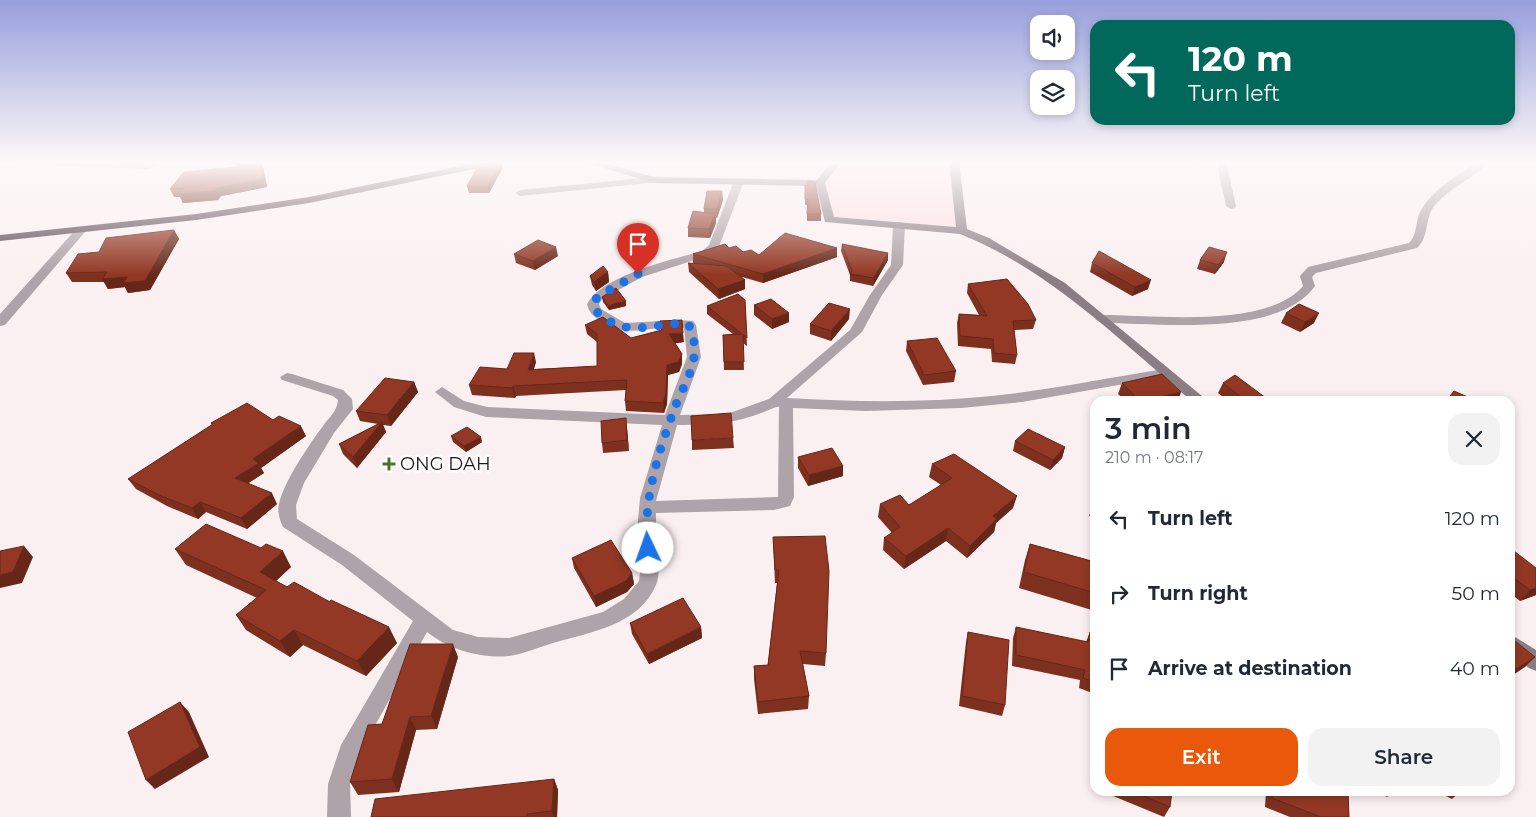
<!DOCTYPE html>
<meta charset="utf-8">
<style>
:root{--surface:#fff;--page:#f2f2f3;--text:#1f2937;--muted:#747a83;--accent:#ea580c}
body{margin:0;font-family:Montserrat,sans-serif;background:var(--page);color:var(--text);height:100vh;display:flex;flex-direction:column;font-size:19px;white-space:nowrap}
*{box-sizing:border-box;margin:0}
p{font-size:16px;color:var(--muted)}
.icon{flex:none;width:28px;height:28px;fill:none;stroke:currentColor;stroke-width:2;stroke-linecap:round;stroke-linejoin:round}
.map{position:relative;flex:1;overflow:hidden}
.drawer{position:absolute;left:1090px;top:396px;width:425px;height:400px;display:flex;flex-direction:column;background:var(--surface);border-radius:15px;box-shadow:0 2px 8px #0003}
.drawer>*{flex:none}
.guide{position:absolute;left:1090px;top:20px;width:425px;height:105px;border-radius:15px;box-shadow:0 2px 8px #0003;background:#00695c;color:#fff;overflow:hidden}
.controls{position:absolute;left:1030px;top:15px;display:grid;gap:10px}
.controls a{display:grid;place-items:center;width:45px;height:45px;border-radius:10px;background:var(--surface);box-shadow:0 2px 8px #0003;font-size:25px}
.pin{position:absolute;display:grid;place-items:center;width:42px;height:42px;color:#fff;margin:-51px -21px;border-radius:50% 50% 50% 0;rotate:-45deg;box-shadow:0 0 5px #0007}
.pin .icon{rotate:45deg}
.me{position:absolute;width:55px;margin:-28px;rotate:357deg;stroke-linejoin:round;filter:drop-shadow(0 0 4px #0008)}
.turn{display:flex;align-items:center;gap:18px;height:105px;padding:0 15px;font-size:22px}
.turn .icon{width:65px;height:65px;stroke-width:2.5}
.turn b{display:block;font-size:35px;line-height:42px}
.round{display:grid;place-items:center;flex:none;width:52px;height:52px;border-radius:15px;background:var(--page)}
.headline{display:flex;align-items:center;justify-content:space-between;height:85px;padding:0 15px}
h1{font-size:30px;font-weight:600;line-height:38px}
.primary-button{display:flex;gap:10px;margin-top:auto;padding:10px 15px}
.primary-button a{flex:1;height:58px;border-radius:15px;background:var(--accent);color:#fff;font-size:20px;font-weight:600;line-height:58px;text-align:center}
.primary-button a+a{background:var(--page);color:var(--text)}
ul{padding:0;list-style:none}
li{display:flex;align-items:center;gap:15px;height:75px;padding:0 15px}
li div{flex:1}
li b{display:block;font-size:19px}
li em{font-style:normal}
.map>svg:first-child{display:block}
</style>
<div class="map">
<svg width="1536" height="817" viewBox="0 0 1536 817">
<rect width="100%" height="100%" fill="#fbf0f1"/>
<path fill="#fde0e3" d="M841,161H949L956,227L834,218L824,183Z"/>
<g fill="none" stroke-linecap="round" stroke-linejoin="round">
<path fill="#ada3a8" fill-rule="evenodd" d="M14,161L147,163L164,161L148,169L19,164Z
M1216,161H1226L1236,206L1235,208L1231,209L1226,206Z
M1479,161H1490C1475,178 1450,187 1435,205C1424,218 1430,236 1417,248L1316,273L1312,277L1315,286C1278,338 1159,323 1102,323L1095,319L1102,315C1154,315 1267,329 1303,286L1300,276L1308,267L1409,243C1418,234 1415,220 1421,210C1434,188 1459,175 1479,161Z
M654,177L658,178V182L520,196L515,193L520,190Z
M739,178L744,181L718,249L710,255L642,277L602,299L599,304L601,309L625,323L679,320L693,321L696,325L701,357L680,415L727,414L769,399L850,330L870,295L891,265L893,225L899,222L905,225L903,265L882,295L862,332L787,398C855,402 924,403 992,396C1050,390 1107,378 1164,369L1171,373L1164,377L1022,402L961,408L866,411L793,408L794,497L790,506L774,510L656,513C655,533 663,569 656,585C639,625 591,632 553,643C539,647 524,654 509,656C481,659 448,649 427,632L362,749L350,784L351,817H327L328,784L341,745L413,621L342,565L283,527C280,521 277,511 279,504C284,481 309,445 323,426C329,417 337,412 338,400L333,396L282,380L280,377L287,373L292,374L343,390L352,399L353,409L334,433L304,483L296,505L297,519L354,555L453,630L478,637L509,638L603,612L624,599L639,581L641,564L637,532L640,498L662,425L486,417L454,407L435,392L442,387L464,401L487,407L665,415L687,357L684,328C656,323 628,341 601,321C593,316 589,313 587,304C603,275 671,260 702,251L709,245L734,181ZM776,407H779L778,497L656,501L677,425C719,424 737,424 776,407Z
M81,227L87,230L85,232L5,325L0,326V314L77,228Z"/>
<path fill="#8b7d84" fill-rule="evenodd" d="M581,161H597L654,177L817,180L832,161H842L825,183L834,217L956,227L949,161H959L967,229L989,238L1065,283L1208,401H1192C1120,341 1049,269 960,234L825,222L816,186L654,183Z
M1510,634L1536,650V671L1529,668L1510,654Z"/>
<path fill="#5e4b55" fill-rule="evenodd" d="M484,161H503L498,164L309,203L196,220L0,241V235L196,214L309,197Z"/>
</g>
<path fill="#7e301f" d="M230,161H262L267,187L221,196L218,200L183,203L180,197H174L170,189L242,167L231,163Z
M1179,161H1197V163Z
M503,167L489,193H469L467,186Z
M805,185L821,214V221H807V205H805Z
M722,191L723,200L717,218H716V223L710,238L688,237V228L704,213V209Z
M174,230L179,239L150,290L128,293L125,287L108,289L104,282H72L66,273L99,252Z
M842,244L888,260L873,286L850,281V275L841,251Z
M729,248L743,252L759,255L837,248V257L763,283L742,277L745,289L719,299L689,272L688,263H693V254Z
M514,254L558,256L535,270L516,263Z
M1200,260L1224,262L1215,274L1197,269Z
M1092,263L1148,289L1132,296L1090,272Z
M608,272L609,282L596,291L592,285L590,276Z
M968,284L1036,320L1033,329L1014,330L1017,355L1015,364L992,362L991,349L958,346L957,323L959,314L979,315L967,293Z
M602,297L626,306L609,310L603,302Z
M745,300L747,346L743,343L744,370H724L723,335L733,334L707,314V306Z
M754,305L789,322L772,329L754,315Z
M1286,313L1314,323L1300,332L1281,323Z
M849,319L831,341L810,334V324Z
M660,321L684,342L675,343L682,354V364L679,372L668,375L667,404L664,413L626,411L625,401L626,390L516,396L515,398L472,395L469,385L507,369L536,362L534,369L597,366V342L587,334L585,325L631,338L661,330Z
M907,341L956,371L954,382L923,385L906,351Z
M414,382L418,392L391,426L383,425L386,432L357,468L343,454L339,444L378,424L360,421L356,411Z
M1122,383L1178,401H1126L1118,394Z
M1223,383L1270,401H1280H1228L1218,393Z
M273,420L306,436L261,468L264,473L248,483L277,504L247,529L206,512L198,519L167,506L136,489L128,479L212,425L211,423Z
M627,428L629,451L603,453L602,443Z
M451,436L482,442L466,452L453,442Z
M733,438L734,448L692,450V440Z
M1015,441L1065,447L1062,458L1050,470L1013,451Z
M798,457L843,466V476L808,486L798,468Z
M932,464L1013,508L996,523L994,532L967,558L946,541L904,569L883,550L884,538L892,533L878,517L880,504L909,505L941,485L929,477Z
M1095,500V518L1089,516Z
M773,537L826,653L825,666L803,664L809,696L808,709L758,714L754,679V666L768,665L777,583H775Z
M1030,544L1095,562V611L1019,588L1025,560Z
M261,548L291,567L276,581L397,643L366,676L303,645L290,657L246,630L236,615L257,598L186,565L175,549Z
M1510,548L1536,595L1520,601L1510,593Z
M572,558L632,573L634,584L627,592L596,607L574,568Z
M630,623L701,627L702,638L649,664L632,634Z
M1016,627L1086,642L1090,632L1095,634V694L1079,688L1080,680L1012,666L1013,638Z
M968,632L1005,705L1002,716L959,706L966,642Z
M458,657L437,729L416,730L399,792L358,795L350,782L382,724Z
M554,779L558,790L557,817H371Z
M1101,791H1172L1170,807L1164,817Z
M1266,791H1348L1349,817H1290L1265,807Z
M1377,791H1392L1387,797Z
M1436,791H1461L1452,799Z"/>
<path fill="#662719" d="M260,161H262L267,187L221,196L218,200L183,203L179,194L264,179Z
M502,161L503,167L489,193L488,186Z
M722,191L723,200L717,218V209Z
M715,214L716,223L710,238L709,229Z
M174,230L179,239L150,290L128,293L125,287L108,289L102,279Z
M556,247L558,256L535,270L533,261Z
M837,248V257L763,283V274Z
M1227,252L1224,262L1215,274L1219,265Z
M888,253V260L873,286L874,278Z
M608,272L609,282L596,291L594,282Z
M745,280V289L719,299L718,289Z
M1151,280L1148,289L1132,296L1135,287Z
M626,301V306L609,310L608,306Z
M850,309L849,319L831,341V331Z
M789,313V322L772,329V319Z
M1319,313L1314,323L1300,332L1305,322Z
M683,333L684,342L670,344L669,334Z
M534,353L536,362L530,380L528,370Z
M682,354V364L679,372L668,375L667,404L664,413L663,403L667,365Z
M414,382L418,392L391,426L387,415Z
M513,386L516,396L515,398L512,388Z
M1181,392L1178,401H1144Z
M626,418L627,428L629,451L627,440Z
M382,422L386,432L357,468L353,457Z
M301,426L306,436L261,468L264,473L241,488L235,478L253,459Z
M481,437L482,442L466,452L464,446Z
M1065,447L1062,458L1050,470L1053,460Z
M843,466V476L808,486L809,475Z
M272,493L277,504L247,529L241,518Z
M1017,496L1013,508L996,523L994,532L967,558L970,546L993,516Z
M200,502L206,512L198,519L192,508Z
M948,528L946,541L904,569L906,556Z
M24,546L33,557L22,583L0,588V575Z
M283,551L291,567L269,587L260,572Z
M632,573L634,584L627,592L596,607L594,596Z
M1536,588V595L1520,601L1530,590Z
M389,627L397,643L366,676L357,661Z
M701,627L702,638L649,664L647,654Z
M294,630L303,645L290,657L280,641Z
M453,644L458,657L437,729L431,716Z
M1535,657L1525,667L1510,677V673L1511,672Z
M180,702L189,712L209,757L155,789L146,780Z
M410,717L416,730L399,792L392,779Z
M554,779L558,790L557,817H554L552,811Z"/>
<path fill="#923824" stroke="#662719" d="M245,161H260L264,179L217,188L215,191L179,194L184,188L170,189L184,172L257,165Z
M502,161L488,186H467L479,165Z
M808,181L815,182L821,214H807L808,199H805V185H808Z
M707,191H722L717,209H704Z
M693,211L715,214L709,229L688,228Z
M174,230L145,281L123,283L127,277L102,279L107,272L66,273L78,254L99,252L106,238Z
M785,233L837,248L763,274L693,254L725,244L729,248L736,246L743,252L751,250L759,255Z
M538,240L556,247L533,261L514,254Z
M842,244L888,253L874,278L850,274L852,271Z
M1209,247L1227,252L1219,265L1200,260Z
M1099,251L1151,280L1135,287L1092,263Z
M688,263L727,266L745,280L718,289Z
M603,266L608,272L594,282L590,276Z
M1007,279L1028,304L1036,320L1013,321L1017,355L994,353L993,339L960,336L959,314L987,316L968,284Z
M616,288L626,301L608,306L602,297Z
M738,294L745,300L747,338L743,334L744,362H724L723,335L742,334L707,306Z
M771,299L789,313L772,319L754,305Z
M829,303L850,309L831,331L810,324Z
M1299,304L1319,313L1305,322L1286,313Z
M603,317L631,338L662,330L660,321L682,320L683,333L669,334L682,354L678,362L667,365L666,394L663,403L625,401L627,380L513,386L512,388L469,385L480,367L507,369L514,353H534L528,370L597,366V334L585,325Z
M937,338L956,371L924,375L907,341Z
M1162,374L1181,392L1144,401H1140L1122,383Z
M1235,375L1270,401L1276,399L1280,401H1246L1223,383Z
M385,378L414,382L387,415L356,411Z
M1454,391L1477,401H1446Z
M247,403L273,420L279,416L301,426L253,459L259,463L235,478L272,493L241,518L200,502L192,508L161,496L128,479L213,424L211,423Z
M731,413L733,438L692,440L691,416Z
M626,418L627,440L602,443L601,421Z
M382,422L353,457L339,444Z
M467,427L481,437L464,446L451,436Z
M1028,429L1065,447L1053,460L1015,441Z
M832,448L843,466L809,475L798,457Z
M954,454L1017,496L993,516L997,519L970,546L948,528L906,556L884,538L900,527L880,504L900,495L909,505L952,478L932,464Z
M1095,500V512L1091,510Z
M206,524L261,548L266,544L283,551L260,572L287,587L294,582L330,602L331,600L389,627L357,661L294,630L280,641L236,615L266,590L175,549Z
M825,536L829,571L826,653L800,651L809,696L758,702L754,666L768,665L779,570H775L773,537Z
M611,540L632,573L626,581L594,596L572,558Z
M1030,544L1095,562V593L1024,572Z
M24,546L13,572L0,575V551Z
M1510,548L1536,568V588L1530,590L1510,575Z
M683,598L701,627L647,654L630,623Z
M1016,627L1088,642L1090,632L1095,634V682L1083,678L1085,670L1016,655Z
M968,632L1009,640L1005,705L962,696Z
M1510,637L1535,657L1511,672H1510Z
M410,644H453L431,716L410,717L392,779L350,782L368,725L382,724Z
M180,702L200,747L146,780L128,732Z
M554,779L552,811L527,814V817H371L375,799Z
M1131,791H1172L1170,807Z
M1273,791H1348L1349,817H1321L1272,798Z"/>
<linearGradient id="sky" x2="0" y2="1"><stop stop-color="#979fdc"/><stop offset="0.59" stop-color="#fdf8f9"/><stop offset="1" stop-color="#fdf8f9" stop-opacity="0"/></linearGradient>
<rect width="1536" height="275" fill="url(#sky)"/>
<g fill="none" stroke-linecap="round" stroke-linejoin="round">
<path stroke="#1a73e8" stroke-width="9" stroke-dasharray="0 16.2" d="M638,274L597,297L594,304L595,311C602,315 608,321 615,324C639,334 664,321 688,324C693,331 696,348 694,357C692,373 681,392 675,407C659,451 642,501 648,548"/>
</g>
<path fill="#507229" stroke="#fff" stroke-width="2" d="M386.5 456.5h5v5h5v5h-5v5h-5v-5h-5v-5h5z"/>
<g text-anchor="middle" stroke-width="5" stroke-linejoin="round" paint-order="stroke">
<g font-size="18" fill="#1e1416" stroke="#fff" text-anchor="start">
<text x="400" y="470">ONG DAH</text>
</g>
</g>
</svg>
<div class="controls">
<a><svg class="icon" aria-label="sound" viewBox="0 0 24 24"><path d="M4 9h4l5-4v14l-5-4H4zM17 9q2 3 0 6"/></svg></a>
<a><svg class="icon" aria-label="layers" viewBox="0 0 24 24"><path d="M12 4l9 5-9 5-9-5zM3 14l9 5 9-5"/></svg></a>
</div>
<div class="pin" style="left:638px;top:274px;background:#d93025"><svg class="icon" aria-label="arrive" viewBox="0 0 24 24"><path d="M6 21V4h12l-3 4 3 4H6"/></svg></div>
<svg class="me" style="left:648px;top:548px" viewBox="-20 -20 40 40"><circle r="19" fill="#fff"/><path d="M0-13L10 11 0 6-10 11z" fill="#1a73e8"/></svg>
<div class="guide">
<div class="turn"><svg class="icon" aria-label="left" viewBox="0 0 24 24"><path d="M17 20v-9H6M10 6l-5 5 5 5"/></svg><div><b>120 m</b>Turn left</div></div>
</div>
<section class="drawer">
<div class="headline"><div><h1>3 min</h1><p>210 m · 08:17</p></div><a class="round"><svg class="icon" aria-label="close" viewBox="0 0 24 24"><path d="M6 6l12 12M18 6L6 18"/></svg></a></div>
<ul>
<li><svg class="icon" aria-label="left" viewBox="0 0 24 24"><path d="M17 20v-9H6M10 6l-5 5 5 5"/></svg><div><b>Turn left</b></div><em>120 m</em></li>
<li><svg class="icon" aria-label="right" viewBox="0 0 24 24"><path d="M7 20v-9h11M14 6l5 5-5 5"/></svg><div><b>Turn right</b></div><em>50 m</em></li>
<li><svg class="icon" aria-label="arrive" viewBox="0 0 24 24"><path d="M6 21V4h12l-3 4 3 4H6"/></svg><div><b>Arrive at destination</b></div><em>40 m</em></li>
</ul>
<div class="primary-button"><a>Exit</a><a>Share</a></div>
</section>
</div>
